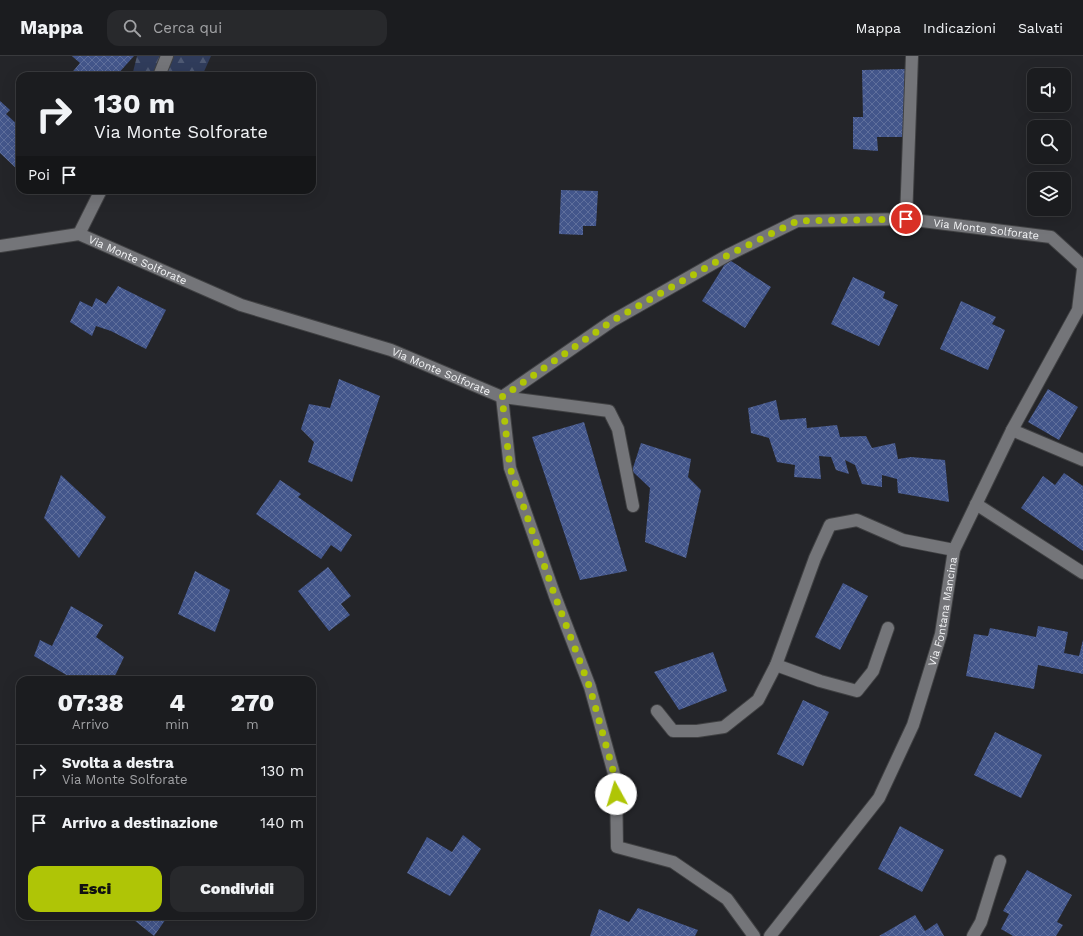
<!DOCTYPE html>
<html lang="it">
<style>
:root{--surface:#1b1c1f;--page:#28292c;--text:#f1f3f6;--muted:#a0a1a4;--line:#393a3d;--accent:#afc506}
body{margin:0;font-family:"Work Sans",sans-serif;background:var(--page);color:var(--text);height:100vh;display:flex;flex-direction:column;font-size:15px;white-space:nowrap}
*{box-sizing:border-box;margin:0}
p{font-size:13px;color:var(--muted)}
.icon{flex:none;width:22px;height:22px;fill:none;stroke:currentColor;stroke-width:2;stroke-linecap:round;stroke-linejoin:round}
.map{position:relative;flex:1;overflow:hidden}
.panel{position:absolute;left:16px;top:620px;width:300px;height:244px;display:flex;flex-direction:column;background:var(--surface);border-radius:12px;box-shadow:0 4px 16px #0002,0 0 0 1px var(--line)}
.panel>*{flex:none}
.guide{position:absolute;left:16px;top:16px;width:300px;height:122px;border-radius:12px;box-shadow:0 4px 16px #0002,0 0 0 1px var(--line);background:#1b1c1f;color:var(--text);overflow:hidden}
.fabs{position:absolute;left:1027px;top:12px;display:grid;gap:8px}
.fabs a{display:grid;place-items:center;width:44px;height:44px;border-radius:8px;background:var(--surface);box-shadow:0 4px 16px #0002,0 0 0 1px var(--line);font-size:20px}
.pin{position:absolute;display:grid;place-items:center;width:34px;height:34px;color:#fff;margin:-17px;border:2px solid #fff;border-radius:50%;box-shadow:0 1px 4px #0007}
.me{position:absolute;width:44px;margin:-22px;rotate:354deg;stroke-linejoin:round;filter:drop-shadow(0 0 3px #0008)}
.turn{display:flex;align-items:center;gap:14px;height:84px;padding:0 12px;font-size:18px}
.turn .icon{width:52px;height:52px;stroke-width:2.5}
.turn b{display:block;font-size:28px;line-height:34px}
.then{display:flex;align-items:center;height:38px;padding:0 12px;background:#0003;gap:8px;font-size:15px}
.eta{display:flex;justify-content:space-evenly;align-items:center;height:68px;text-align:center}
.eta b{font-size:24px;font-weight:800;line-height:28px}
.cta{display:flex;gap:8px;margin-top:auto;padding:8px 12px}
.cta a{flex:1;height:46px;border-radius:12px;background:var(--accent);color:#111;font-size:16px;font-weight:800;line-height:46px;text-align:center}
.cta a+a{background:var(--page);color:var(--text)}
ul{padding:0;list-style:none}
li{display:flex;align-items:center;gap:12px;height:52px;padding:0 12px;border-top:1px solid var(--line)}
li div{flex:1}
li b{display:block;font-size:15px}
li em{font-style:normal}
header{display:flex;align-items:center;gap:24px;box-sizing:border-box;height:56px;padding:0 20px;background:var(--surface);border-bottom:1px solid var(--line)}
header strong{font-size:19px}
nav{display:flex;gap:22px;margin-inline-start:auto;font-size:14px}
.search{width:280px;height:36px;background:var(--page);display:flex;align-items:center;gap:10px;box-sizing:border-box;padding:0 14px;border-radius:12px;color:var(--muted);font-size:15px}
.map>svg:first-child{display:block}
</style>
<header>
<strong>Mappa</strong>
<div class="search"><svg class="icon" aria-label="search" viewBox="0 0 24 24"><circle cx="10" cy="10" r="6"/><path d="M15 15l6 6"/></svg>Cerca qui</div>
<nav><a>Mappa</a><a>Indicazioni</a><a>Salvati</a></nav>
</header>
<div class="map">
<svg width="1083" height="880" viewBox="0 0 1083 880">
<defs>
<pattern id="forest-firs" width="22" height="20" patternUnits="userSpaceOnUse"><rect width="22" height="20" fill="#303c5b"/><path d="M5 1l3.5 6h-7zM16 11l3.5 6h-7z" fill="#4e5973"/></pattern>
<pattern id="building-cross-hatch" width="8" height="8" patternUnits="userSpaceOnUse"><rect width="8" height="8" fill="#43568b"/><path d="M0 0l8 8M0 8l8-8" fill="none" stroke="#5f6f9c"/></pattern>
</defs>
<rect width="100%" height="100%" fill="#242529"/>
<path fill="url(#forest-firs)" d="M137,0H211L202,20H132Z"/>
<path fill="url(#building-cross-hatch)" d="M72,0H134L116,20H69L80,7Z
M905,13L906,81H877L878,95L853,93V61H863L862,14Z
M0,45L10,54L6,58L20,71V116L0,97Z
M47,134H57L53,139Z
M561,134L598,135L596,170H583V179L559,178Z
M728,203L771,231L745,272L702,245Z
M853,221L885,236L883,242L898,249L879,290L831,268Z
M118,230L166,254L146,293L111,275L96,270L92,280L70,266L80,245L92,251L96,242L106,248Z
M961,245L996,261L992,268L1005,274L988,314L940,293Z
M339,323L380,340L352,426L308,406L314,386L301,373L309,348L330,352Z
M1048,333L1078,351L1059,384L1028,366Z
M776,344L780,364L806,362L807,372L837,369L840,381L866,380L872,392L895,387L898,403L911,401L945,404L949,446L898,437L897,423L882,419V431L862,428L855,409L845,404L849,418L836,414L831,401L819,400L821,423L794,421L795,409L777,406L769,382L751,377L748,352Z
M584,366L627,515L580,524L532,381Z
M641,387L691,403L688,421L701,434L686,502L645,486L650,432L632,415Z
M1064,417L1083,430V495L1021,452L1043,420L1055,429Z
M61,419L106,461L79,502L44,462Z
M280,424L301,438L298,441L352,479L341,496L331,489L321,503L256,458Z
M328,511L351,540L341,548L350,559L329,575L298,535Z
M195,515L230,534L215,576L178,558Z
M843,527L868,540L840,594L815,581Z
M71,550L103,569L96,581L124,601L113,624H75L34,600L40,584L52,590Z
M1038,570L1068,576L1064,597L1079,600L1083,584V618L1038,609L1034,633L966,620L974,578L988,580L990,572L1036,581Z
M713,596L727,635L679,654L654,616Z
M803,644L829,656L803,710L777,698Z
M995,676L1042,699L1021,742L974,719Z
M900,770L944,794L922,836L878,813Z
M463,779L481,793L450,840L407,817L427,781L452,796Z
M1027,814L1072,839L1057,866L1063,869L1056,880H1013L1001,873L1009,858L1003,855Z
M638,852L698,874L695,880H590L599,853L629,866Z
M915,859L925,875L937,867L944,880H879Z
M129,860H168L154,880Z"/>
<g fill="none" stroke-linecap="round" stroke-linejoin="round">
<defs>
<g id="minor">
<path d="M159,20L167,0"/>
<path d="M906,163L912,0"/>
<path d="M79,178L101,134"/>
<path id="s1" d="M0,190L79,178L241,249L391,294L502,341L609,355L618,373L633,450"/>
<path id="s2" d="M502,341L612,265L728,199L797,165L906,163L1051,181L1083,210"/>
<path d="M502,341L510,412L555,540L590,631L616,725L617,791L673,806L727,843L754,880"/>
<path d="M1012,374L1083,404"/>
<path d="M976,448L1083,517"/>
<path d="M776,609L820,625L857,635L873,615L888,572"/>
<path d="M657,655L673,675H697L724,671L758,644L776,609L815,502L830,469L857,464L903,484L954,494"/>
<path id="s3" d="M770,880L879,742L913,669L941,578L954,494L1012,374L1078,254L1083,213"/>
<path d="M973,880L981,866L1000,805"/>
</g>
</defs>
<use href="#minor" stroke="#404143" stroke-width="14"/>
<use href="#minor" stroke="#747579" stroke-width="12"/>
</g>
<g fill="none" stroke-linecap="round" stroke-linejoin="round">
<path stroke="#afc506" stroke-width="7" stroke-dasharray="0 12.6" d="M616,738V725L590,632L555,540L510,412L502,341L612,265L728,199L797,165L906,163"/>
</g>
<g text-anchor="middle" stroke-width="4" stroke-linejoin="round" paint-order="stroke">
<g font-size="11" fill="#f3f4f6" stroke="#242529">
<text dy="4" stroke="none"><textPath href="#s2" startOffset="534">Via Monte Solforate</textPath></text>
<text dy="4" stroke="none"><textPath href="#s1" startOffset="144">Via Monte Solforate</textPath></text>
<text dy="4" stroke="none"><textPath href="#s1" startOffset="468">Via Monte Solforate</textPath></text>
<text dy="4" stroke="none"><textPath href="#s3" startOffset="374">Via Fontana Mancina</textPath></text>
</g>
</g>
</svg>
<div class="fabs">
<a><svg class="icon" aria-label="sound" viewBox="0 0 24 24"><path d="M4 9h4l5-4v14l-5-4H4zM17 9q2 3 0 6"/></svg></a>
<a><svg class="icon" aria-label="search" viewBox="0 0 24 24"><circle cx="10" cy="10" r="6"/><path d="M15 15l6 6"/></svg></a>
<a><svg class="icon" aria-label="layers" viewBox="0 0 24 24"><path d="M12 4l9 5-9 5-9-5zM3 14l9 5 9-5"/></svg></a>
</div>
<div class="pin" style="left:906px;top:163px;background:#d93025"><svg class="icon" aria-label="arrive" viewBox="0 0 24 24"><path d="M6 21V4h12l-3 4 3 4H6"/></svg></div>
<svg class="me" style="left:616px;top:738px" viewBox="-20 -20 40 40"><circle r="19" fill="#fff"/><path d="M0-13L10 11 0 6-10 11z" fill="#afc506"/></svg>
<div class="guide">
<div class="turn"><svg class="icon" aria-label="right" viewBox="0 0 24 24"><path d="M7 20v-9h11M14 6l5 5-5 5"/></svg><div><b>130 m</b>Via Monte Solforate</div></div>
<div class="then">Poi<svg class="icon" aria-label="arrive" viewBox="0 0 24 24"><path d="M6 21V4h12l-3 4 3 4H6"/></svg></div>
</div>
<section class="panel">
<div class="eta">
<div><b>07:38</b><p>Arrivo</p></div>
<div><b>4</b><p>min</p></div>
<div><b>270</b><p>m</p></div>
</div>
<ul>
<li><svg class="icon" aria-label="right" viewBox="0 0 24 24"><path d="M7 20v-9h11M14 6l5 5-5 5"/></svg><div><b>Svolta a destra</b><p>Via Monte Solforate</p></div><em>130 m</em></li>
<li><svg class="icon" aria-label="arrive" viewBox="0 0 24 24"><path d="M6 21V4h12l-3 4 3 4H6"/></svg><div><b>Arrivo a destinazione</b></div><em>140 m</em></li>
</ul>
<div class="cta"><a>Esci</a><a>Condividi</a></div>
</section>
</div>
